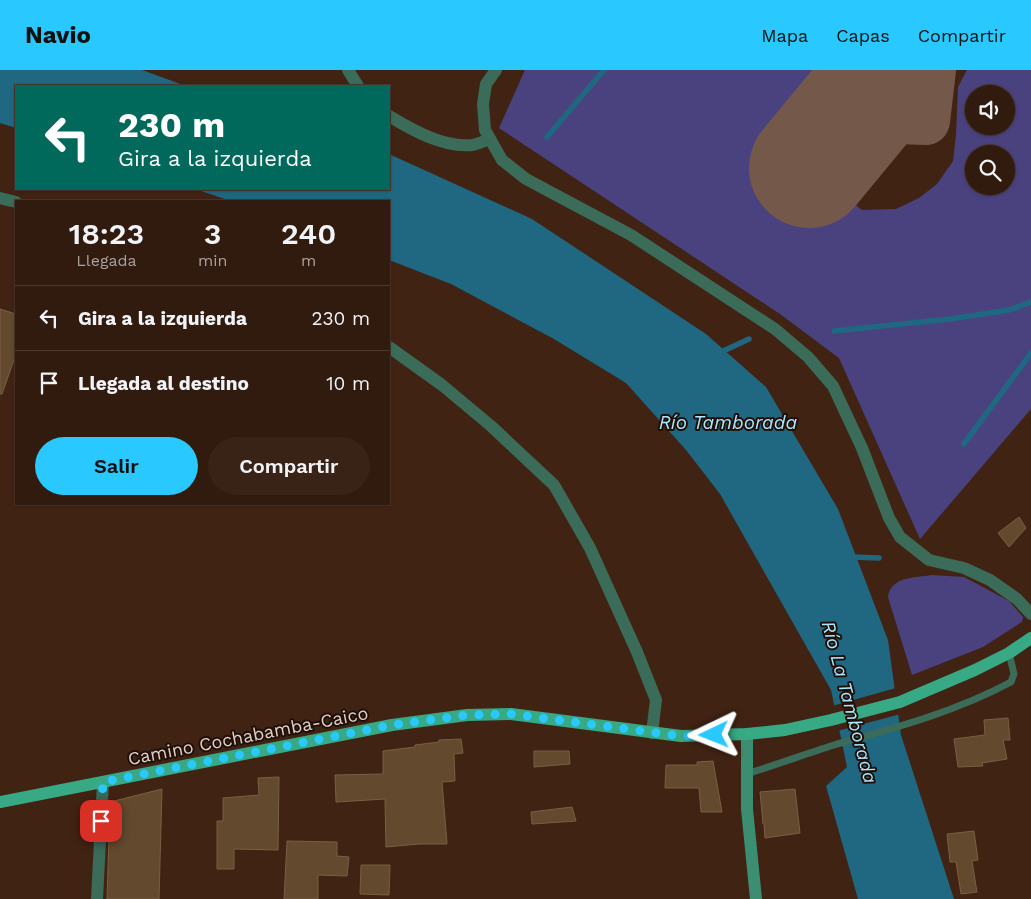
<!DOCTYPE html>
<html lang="es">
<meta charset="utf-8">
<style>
:root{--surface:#311a0e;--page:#392317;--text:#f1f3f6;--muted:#a8a19e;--line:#4c382e;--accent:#29c8ff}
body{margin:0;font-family:"Work Sans",sans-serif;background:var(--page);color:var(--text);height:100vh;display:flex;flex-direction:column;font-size:19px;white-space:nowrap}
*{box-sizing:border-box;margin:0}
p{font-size:16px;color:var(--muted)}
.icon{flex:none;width:28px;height:28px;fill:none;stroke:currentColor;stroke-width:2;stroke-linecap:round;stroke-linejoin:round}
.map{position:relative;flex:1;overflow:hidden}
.sheet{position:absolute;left:15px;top:130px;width:375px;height:305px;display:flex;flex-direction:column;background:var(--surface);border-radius:0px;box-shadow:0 1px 4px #0004,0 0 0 1px var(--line)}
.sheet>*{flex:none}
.banner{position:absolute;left:15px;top:15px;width:375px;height:105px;border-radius:0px;box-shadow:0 1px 4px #0004,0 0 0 1px var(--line);background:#00695c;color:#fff;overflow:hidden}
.fabs{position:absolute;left:965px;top:15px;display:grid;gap:10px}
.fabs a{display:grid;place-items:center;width:50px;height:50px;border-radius:50%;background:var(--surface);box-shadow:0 1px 4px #0004,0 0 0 1px var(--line);font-size:25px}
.pin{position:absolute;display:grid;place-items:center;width:42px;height:42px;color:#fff;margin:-21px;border-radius:10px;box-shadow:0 2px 8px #0006}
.me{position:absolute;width:55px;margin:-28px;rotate:268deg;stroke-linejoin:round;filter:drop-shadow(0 0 4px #0008)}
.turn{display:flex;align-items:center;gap:18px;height:105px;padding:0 20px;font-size:22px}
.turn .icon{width:65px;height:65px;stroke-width:2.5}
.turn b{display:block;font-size:35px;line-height:42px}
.eta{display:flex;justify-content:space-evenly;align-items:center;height:85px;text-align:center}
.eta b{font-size:30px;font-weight:600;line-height:35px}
.primary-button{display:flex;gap:10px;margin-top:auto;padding:10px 20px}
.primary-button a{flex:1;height:58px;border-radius:30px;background:var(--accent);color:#111;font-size:20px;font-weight:600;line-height:58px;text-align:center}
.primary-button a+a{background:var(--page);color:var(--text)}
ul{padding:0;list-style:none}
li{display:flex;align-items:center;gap:15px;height:65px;padding:0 20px;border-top:1px solid var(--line)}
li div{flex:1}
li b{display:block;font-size:19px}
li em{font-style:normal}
header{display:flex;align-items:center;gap:30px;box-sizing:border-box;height:70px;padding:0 25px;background:var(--accent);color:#111}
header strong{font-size:24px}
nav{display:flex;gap:28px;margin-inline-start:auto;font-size:18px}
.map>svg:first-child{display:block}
</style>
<header>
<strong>Navio</strong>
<nav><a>Mapa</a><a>Capas</a><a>Compartir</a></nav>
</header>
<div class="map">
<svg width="1031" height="829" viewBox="0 0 1031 829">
<rect width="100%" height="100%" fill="#412313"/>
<path fill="#4a427f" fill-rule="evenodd" d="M525,0H815L765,62L862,140L896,139L919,128L937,114L953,91L956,65L958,17L967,0H1031V339L920,469L839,288L780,244L499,58ZM974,24H1006V56H974ZM974,84H1006V116H974Z
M932,505L964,507L1009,531L1023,547L1022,552L983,577L912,605L888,527C891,506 915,508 932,505Z"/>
<path fill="#206782" d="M0,0H142L186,16H16V58L0,53Z
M389,84L532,149L706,264L766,317L838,439L888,570L901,665L954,829H858L826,716L847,697L831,620L720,424L686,380L626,313L554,269L451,214L389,190V131H231L195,119H389Z"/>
<path fill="#412313" d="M896,618L901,644L837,661L832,636Z"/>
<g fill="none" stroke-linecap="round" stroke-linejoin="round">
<path stroke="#206782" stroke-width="5.5" d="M547,67L604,0
M834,261L950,249L1009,240L1031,232
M719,283L749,269
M964,374L1031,283
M852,487L879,488"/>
<path stroke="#74594b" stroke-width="48" d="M898,50L926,51L932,0"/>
<path stroke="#74594b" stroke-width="120" d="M809,98L890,0"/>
</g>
<path fill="#634a2e" stroke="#795f43" d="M0,239L16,244V284L2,324H0Z
M1019,447L1026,458L1009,477L998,463Z
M1008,648L1010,670H1003L1007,689L982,693L983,696L958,697L954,669L985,665L984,650Z
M461,669L463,683L454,684L455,711L442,712L447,774H419L386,777L385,729L336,732L335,705L383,704V681L415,677V675L439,672V670Z
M534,681H569L570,694L534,697Z
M713,691L722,742H701L699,718H665L666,695H697V692Z
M279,707L278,780L234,779V799H217V751H223V728L259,725L258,708Z
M162,719L159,829H107L110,732Z
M795,719L800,763L765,768L764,754H763L760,722Z
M572,737L576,751L532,754L531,742Z
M974,761L978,790L972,791L977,822L961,824L956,792H950L947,764Z
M287,771L337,772V786L349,787L347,806L318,805V829H284Z
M361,795H390L389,825L360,824Z"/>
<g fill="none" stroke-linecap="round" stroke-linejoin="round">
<path stroke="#3b6b59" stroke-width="7" d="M746,704C776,695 805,684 834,675C895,658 955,642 1011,612L1014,604L1009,583"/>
<path stroke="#3b6b59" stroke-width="12" d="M348,0L358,16
M389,46C412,60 444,78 472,75C478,74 484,71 490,69
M0,128L16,132
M389,277L442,315L491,356L554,415L590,478L637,582L656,630L652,663
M97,829L103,712"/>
<path stroke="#3b6b59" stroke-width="12" d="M496,0L486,14L483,34L485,60L502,90L526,109L631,165L775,259L808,287L833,316L862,378L889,448L900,467L929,490L964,498L990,510L1017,529L1031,544"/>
<path stroke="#3c8e72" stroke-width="12" d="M747,664V739L756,829"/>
<path stroke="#38a985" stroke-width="12" d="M0,732L392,655L467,645L511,644L681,666L747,664L785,660L831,650L900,632L975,600L1009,583L1031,568"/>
</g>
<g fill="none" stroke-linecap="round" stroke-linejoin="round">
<path stroke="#29c8ff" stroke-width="9" stroke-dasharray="0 16.2" d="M101,751L103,712L392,655L467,645L511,644L681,666L714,665"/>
</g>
<g text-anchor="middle" stroke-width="4" stroke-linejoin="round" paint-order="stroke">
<g font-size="18" fill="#e3cec4" stroke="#1e1009">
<text transform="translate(248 666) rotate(-11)" y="6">Camino Cochabamba-Caico</text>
</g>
<g font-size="19" font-style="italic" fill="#aee5fe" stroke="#1e1009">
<text x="728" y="359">Río Tamborada</text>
<text transform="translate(850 632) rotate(75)" y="7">Río La Tamborada</text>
</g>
</g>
</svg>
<div class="fabs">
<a><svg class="icon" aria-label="sound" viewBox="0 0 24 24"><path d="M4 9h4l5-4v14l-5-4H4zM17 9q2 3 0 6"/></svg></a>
<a><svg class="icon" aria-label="search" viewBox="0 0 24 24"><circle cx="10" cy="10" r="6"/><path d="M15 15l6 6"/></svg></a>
</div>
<div class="pin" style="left:101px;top:751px;background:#d93025"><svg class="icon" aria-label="arrive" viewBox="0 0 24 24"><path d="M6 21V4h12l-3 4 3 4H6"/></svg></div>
<svg class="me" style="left:714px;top:665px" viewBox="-20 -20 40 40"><path d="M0-17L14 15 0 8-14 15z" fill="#29c8ff" stroke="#fff" stroke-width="4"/></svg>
<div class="banner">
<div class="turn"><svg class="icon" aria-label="left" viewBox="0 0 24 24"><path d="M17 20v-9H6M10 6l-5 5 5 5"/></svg><div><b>230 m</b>Gira a la izquierda</div></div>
</div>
<section class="sheet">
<div class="eta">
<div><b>18:23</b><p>Llegada</p></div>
<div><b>3</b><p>min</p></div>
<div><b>240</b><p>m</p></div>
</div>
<ul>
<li><svg class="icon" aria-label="left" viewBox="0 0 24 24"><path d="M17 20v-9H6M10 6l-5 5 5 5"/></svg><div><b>Gira a la izquierda</b></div><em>230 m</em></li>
<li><svg class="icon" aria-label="arrive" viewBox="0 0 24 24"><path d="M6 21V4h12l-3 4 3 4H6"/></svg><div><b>Llegada al destino</b></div><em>10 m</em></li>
</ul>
<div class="primary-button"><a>Salir</a><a>Compartir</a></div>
</section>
</div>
